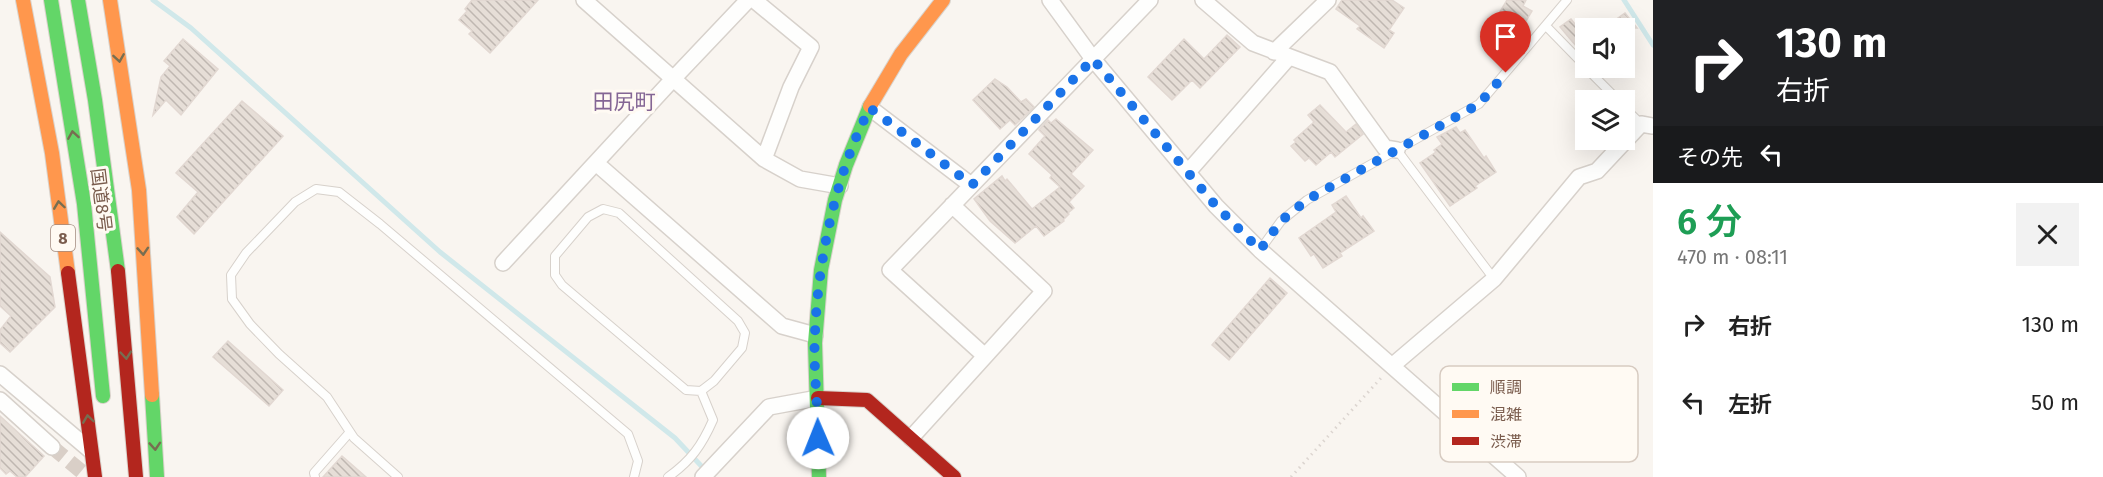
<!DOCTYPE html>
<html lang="ja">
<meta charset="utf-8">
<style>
:root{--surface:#fff;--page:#f2f2f2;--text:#222;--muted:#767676}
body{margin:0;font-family:"Fira Sans","Noto Sans JP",sans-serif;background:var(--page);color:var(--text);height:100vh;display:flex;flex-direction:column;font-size:22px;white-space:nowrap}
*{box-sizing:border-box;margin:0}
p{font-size:20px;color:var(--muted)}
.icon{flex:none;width:33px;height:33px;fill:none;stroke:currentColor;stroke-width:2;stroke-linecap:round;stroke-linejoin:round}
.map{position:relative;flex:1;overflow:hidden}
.panel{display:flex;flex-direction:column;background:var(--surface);width:450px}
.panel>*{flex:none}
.hud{background:#202124;color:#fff;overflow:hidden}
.buttons{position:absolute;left:1575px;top:18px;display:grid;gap:12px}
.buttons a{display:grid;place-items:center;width:60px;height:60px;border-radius:0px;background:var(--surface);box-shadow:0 6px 24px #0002;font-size:30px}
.pin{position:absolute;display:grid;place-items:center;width:51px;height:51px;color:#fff;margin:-62px -26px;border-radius:50% 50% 50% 0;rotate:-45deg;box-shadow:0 0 6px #0007}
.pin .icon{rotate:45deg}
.me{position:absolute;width:66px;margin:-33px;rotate:359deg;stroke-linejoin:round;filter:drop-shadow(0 0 4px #0008)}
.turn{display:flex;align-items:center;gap:21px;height:126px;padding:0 24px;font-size:27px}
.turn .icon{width:78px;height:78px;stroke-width:2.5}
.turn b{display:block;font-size:42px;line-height:51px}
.then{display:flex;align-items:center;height:57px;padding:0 24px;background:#0003;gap:12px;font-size:22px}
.round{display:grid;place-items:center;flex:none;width:63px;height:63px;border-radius:0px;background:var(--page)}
.summary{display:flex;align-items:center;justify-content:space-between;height:102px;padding:0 24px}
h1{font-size:36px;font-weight:600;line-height:45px;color:#1e9e55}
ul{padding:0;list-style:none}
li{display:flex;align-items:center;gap:18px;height:78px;padding:0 24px}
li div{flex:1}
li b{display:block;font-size:22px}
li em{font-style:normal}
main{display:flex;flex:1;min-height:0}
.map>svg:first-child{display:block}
</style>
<main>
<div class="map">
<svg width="1653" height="477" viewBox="0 0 1653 477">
<defs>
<pattern id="building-back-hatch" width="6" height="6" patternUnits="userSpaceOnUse" patternTransform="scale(1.5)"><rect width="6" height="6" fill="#e6ded7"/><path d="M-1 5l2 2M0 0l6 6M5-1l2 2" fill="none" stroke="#bfb7b1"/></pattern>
</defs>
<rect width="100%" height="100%" fill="#f9f5f0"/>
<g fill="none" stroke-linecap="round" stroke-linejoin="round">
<path stroke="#d0e8ea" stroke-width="5" d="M153,0L191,28L440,252L675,438L706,471
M1624,0L1653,45"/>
</g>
<path fill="url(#building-back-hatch)" stroke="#e2d8d2" stroke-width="1.5" d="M472,0H538L490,53L469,34L472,31L459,20L467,11L465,9Z
M1342,0H1392L1404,8L1389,30L1394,33L1384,48L1357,29L1360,26L1336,9Z
M1507,0H1526L1523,6L1532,11L1523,26L1520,25L1508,45L1499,40L1494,49L1483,40Z
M1625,13L1637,28H1604Z
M1571,19L1586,38V58L1560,27Z
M1227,35L1240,47L1200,88L1192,80L1172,100L1148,77L1184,39L1204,59Z
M183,39L218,69L181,115L166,100L153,115L161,77L170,66L164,61Z
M995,79L1007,87L1021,102L1026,99L1034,107L1015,125L1010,120L1000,129L973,100Z
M242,101L283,136L194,234L177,217L198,192L176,173Z
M1320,105L1346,132L1356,124L1363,134L1335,157L1331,152L1316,165L1309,158L1305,161L1291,146L1296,142L1294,140L1314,122L1308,115Z
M1056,119L1093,150L1071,174L1084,186L1069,202L1074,208L1068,213L1069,214L1063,220L1064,221L1044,236L1036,226L1015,243L990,221L974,199L1002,176L1005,181L1007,179L1032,209L1060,187L1050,178L1052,175L1029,154L1045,136L1039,130L1048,120L1051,123Z
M1456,127L1460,133L1465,130L1484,158L1486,156L1496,172L1475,186L1477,188L1450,206L1420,163L1436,152L1434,150L1442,144L1437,137Z
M1346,196L1361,218L1363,216L1374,231L1340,253L1342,256L1323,268L1314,254L1311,256L1299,238L1336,212L1332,205Z
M0,232L50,277L55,307L10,352L0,343V330L11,316L0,306Z
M1270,278L1287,293L1229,360L1212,345Z
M228,341L283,390L269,406L213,357Z
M0,416L44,456L25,477H17L10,471L6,474L0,468Z
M342,456L366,477H323Z"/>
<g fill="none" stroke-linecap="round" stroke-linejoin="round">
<path stroke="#d9cfc7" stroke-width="15" stroke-dasharray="15 8" stroke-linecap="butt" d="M52,447L88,477"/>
<defs>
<path id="lane" d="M1546,26L1586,67
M1586,68L1618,100
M1624,107L1641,124
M1397,150L1494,279
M603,209L619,213L738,321L745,333L742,348L714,381L701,391L686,390L562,285L555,275V256L588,217Z
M1260,250L1281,221L1307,200L1479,104L1567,0
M315,477L314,473L350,432
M398,477L354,438L327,397L279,354L250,324L232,299L231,275L246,253L295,202L316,189L339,192L380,224L628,434L638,461L634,477
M668,477C691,461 702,445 713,420L701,391"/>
<path id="street" d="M584,0L764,159L800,179L840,186
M754,0L811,47L791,87L764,159
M1050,0L1093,59L1216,206L1260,250L1518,477
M1203,0L1253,43L1330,72L1385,148L1397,150
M1274,52L1328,0
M870,108L971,185
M596,163L782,326L815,335
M1188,172L1289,57
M503,263L673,79L748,0
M985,356L890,270L1150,0
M1393,365L1494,279L1579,177L1597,171L1641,124L1653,126
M0,374L90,450
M0,400L52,447
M911,438L1044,291L952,205
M703,477L769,407L818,398"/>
<path id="fast" d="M51,0L84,204L103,396
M78,0L95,100L118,271
M152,395L157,477
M819,477L815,343L821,270L835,200L846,165L870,106"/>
<path id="slow" d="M23,0L52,153L68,273
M110,0L139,190L152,395
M870,106L901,54L943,0"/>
<path id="jam" d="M118,271L136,477
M68,273L95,477
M818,398L867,400L954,477"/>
</defs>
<use href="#lane" stroke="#d7d1cb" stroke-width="10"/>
<use href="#street" stroke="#d7d1cb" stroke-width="18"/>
<use href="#fast" stroke="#d9d2cb" stroke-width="16"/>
<use href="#slow" stroke="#d9d2cb" stroke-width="16"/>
<use href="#jam" stroke="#d9d2cb" stroke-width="16"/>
<path stroke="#dcd5d0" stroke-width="3" stroke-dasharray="1.5 4.5" stroke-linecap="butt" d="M1291,477L1381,378"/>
<use href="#lane" stroke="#fefefd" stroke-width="8"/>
<use href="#street" stroke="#fefefd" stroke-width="15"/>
<use href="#fast" stroke="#63d668" stroke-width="14"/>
<use href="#slow" stroke="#ff974d" stroke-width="14"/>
<use href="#jam" stroke="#b3261e" stroke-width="14"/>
</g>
<defs><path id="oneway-chevron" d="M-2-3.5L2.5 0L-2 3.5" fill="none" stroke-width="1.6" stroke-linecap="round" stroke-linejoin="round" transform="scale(1.5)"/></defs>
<g stroke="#776e51">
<use href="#oneway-chevron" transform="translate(119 58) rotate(81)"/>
<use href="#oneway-chevron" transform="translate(73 135) rotate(-99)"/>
<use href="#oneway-chevron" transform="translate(59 205) rotate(-98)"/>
<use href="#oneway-chevron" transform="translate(143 251) rotate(86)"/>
<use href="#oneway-chevron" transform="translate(126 355) rotate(85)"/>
<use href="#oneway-chevron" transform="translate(88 419) rotate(-98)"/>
<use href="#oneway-chevron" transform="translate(155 446) rotate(86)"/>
</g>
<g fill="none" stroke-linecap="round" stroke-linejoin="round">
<path stroke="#1a73e8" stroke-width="10" stroke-dasharray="0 18" d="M818,438C818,403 813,367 815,333C818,261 836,172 870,108L972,185L1093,59L1216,206L1260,250L1281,221L1307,200L1479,104L1506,73"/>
</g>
<g text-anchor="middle" stroke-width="6" stroke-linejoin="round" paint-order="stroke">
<rect fill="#fffaf3" stroke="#a28b7f" stroke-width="1.5" x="51" y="225" width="24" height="26" rx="4.5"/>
<g font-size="16" font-weight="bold" fill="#7a5c4d">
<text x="63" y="244">8</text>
</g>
<g font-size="18" fill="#7a5c4d" stroke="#fffaf3">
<text transform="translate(101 200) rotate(83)" y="6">国道8号</text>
</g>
<g font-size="21" fill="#846695" stroke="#fffaf3">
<text x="624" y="109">田尻町</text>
</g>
</g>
<rect x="1440" y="366" width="198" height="96" rx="9" fill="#fffaf3" stroke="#d7cbc1" stroke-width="1.5"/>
<rect x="1452" y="383" width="27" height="8" fill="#63d668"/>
<rect x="1452" y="410" width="27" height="8" fill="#ff974d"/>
<rect x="1452" y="437" width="27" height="8" fill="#b3261e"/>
<g font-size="16" fill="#7a5c4d">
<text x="1490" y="393">順調</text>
<text x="1490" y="420">混雑</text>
<text x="1490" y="447">渋滞</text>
</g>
</svg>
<div class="buttons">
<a><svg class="icon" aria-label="sound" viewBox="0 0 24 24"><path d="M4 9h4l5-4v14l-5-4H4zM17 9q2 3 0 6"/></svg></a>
<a><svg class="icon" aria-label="layers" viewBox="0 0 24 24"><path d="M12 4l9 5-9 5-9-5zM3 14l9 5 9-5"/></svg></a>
</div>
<div class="pin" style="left:1506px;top:73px;background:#d93025"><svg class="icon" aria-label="arrive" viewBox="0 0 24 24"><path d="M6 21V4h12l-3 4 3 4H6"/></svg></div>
<svg class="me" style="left:818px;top:438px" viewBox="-20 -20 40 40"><circle r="19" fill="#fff"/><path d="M0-13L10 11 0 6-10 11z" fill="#1a73e8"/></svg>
</div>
<section class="panel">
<div class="hud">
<div class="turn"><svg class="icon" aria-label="right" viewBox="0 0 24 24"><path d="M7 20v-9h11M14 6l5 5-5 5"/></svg><div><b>130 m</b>右折</div></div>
<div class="then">その先<svg class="icon" aria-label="left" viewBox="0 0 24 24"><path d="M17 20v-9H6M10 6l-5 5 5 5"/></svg></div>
</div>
<div class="summary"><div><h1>6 分</h1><p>470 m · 08:11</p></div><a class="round"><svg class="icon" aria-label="close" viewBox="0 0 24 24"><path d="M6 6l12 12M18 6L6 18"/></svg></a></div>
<ul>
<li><svg class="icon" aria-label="right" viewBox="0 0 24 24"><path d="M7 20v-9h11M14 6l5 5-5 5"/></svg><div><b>右折</b></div><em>130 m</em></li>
<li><svg class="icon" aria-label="left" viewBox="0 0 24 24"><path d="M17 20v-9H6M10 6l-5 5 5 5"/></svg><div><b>左折</b></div><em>50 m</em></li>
</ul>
</section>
</main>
